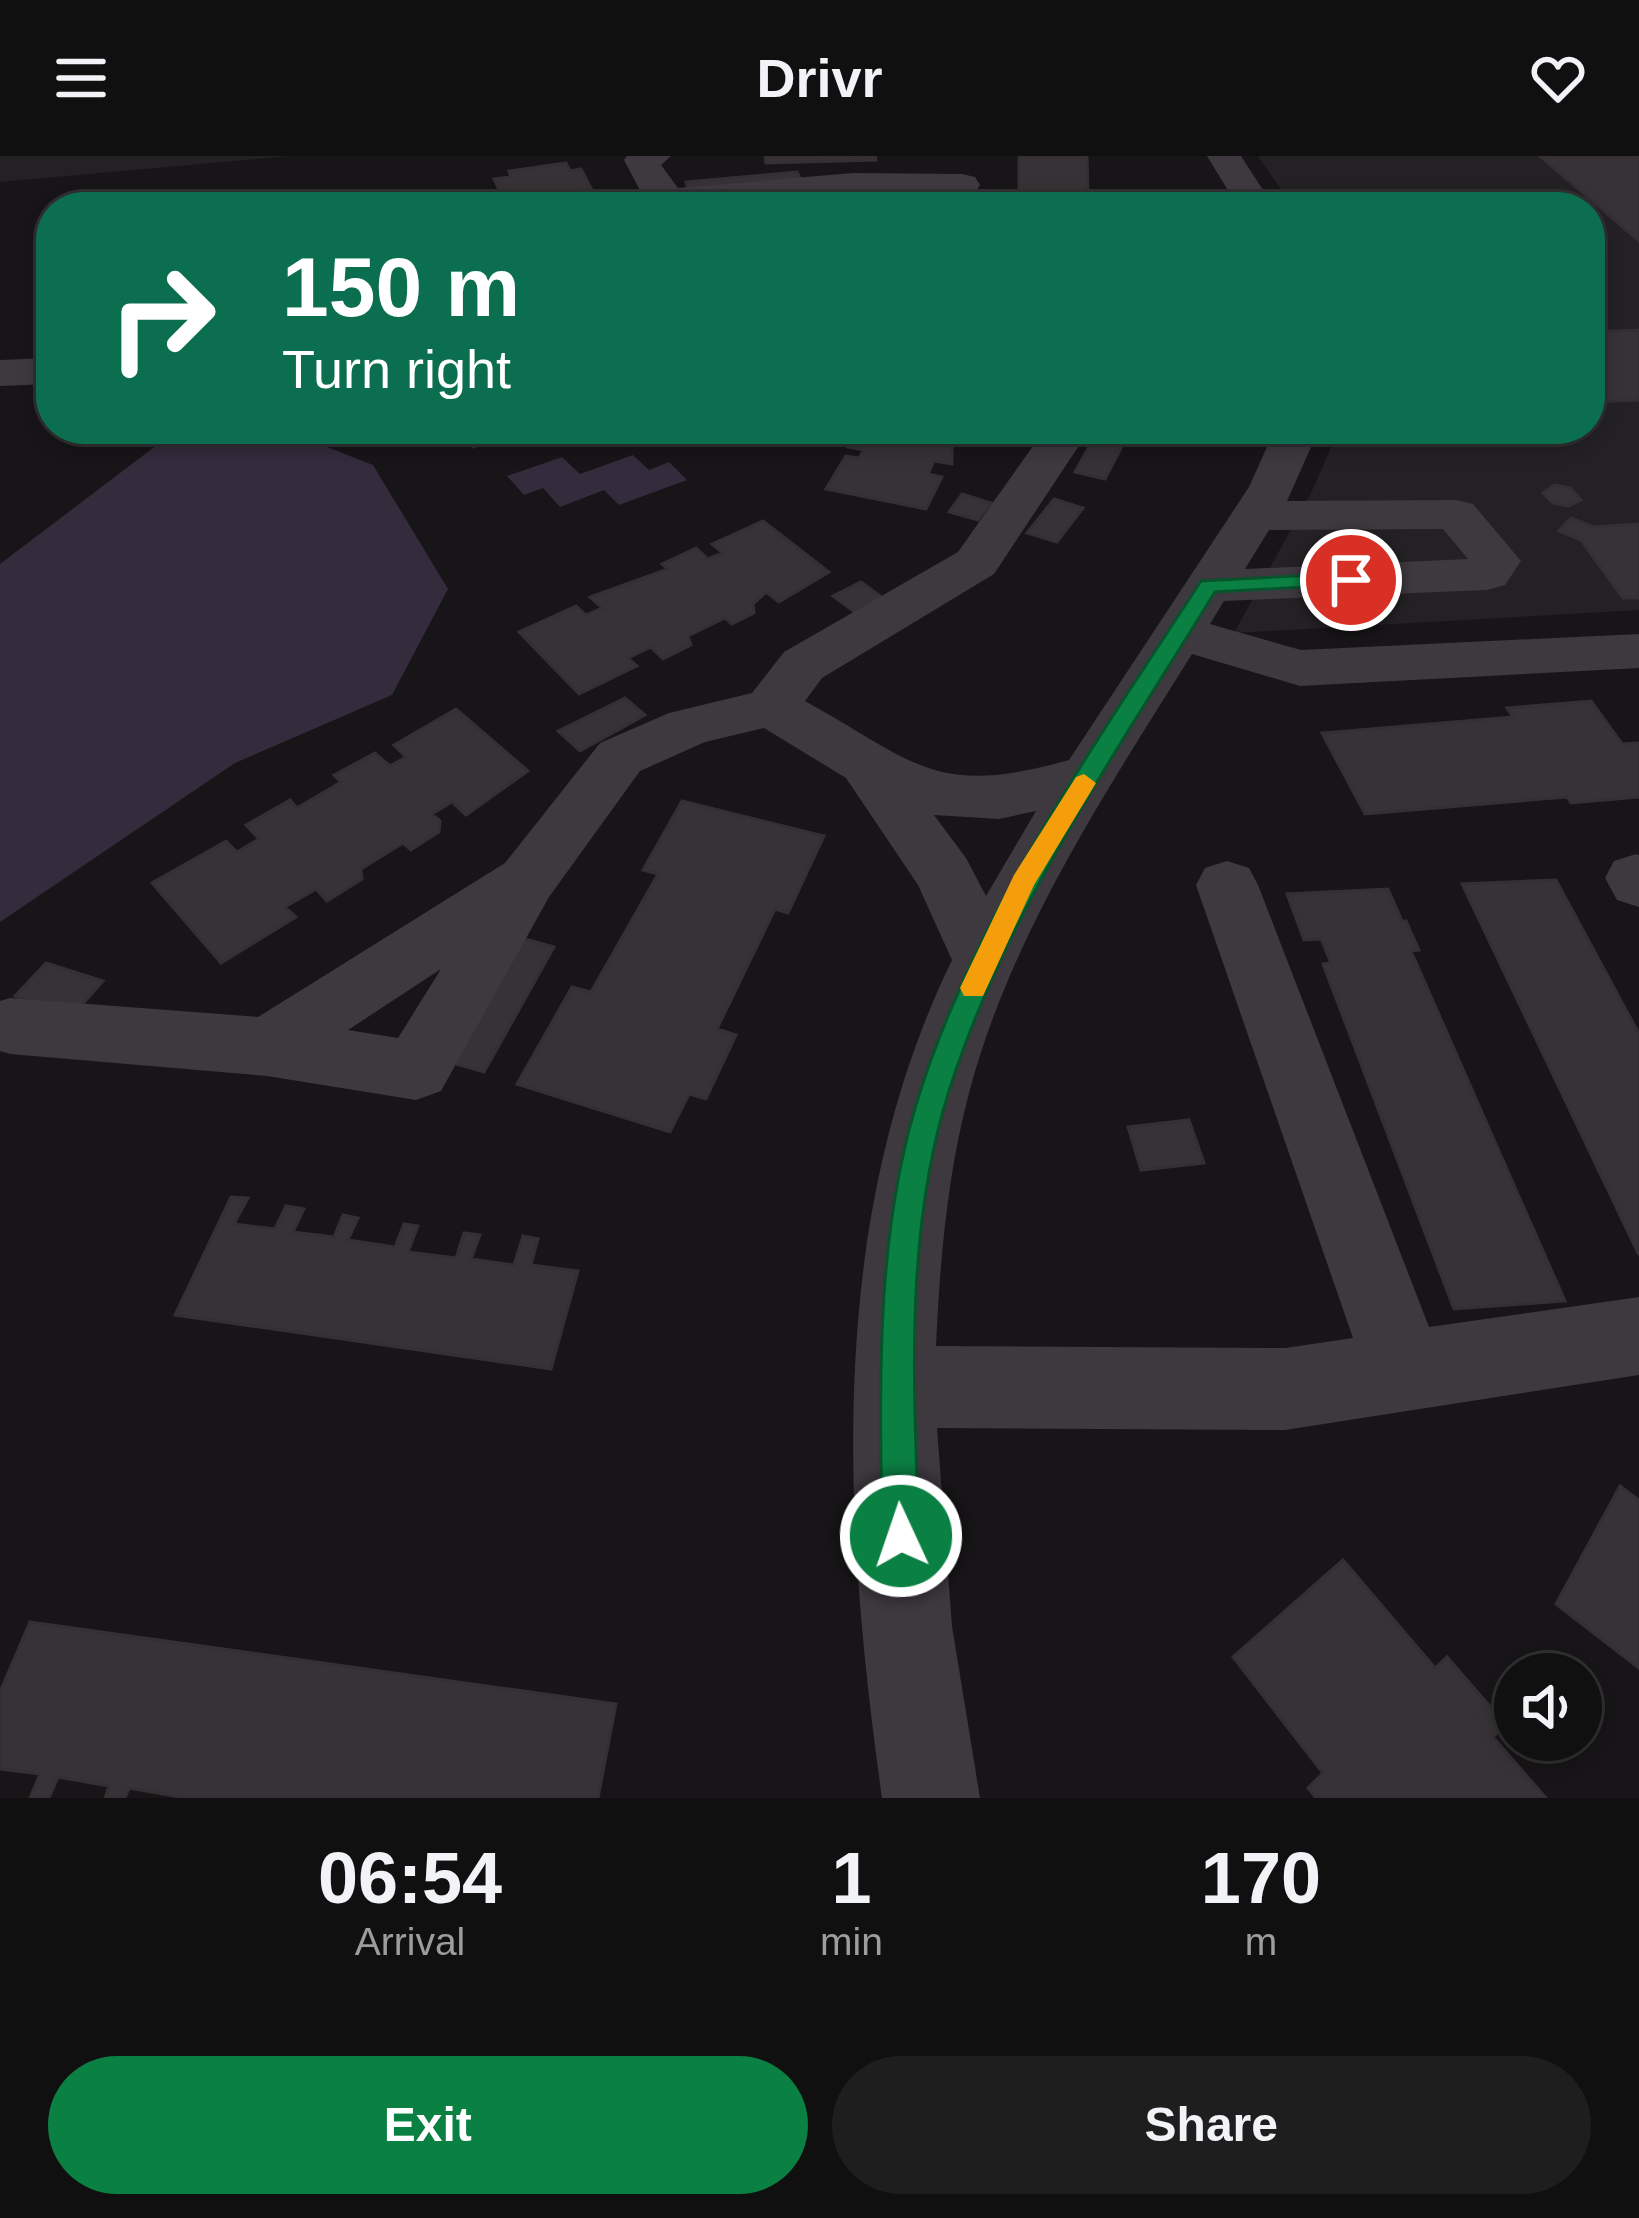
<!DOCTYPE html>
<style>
:root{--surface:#111011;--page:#1e1e1f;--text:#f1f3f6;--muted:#9c9d9f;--line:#303031;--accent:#0b8043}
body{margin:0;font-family:Helvetica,sans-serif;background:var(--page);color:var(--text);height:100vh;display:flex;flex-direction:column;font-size:45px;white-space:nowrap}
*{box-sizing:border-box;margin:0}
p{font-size:39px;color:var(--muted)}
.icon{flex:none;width:66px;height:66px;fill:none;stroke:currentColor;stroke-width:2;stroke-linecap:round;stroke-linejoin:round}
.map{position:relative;height:1642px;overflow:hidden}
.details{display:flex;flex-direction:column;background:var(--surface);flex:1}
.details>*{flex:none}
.banner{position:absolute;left:36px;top:36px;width:1569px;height:252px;border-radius:48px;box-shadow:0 6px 18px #0003,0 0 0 3px var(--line);background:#0b6e4f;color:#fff;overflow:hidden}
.buttons{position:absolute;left:1494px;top:1497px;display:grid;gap:24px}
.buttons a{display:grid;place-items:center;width:108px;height:108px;border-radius:50%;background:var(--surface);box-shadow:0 6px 18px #0003,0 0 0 3px var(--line);font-size:60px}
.pin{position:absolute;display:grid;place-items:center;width:102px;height:102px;color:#fff;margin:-51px;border:6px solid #fff;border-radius:50%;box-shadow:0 3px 12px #0007}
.me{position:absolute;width:132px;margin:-66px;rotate:357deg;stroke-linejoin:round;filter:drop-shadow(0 0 9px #0008)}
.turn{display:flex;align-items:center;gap:42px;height:252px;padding:0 48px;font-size:54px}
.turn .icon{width:156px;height:156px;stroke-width:2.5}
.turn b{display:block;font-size:84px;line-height:102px}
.eta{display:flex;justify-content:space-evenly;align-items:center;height:204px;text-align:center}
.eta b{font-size:72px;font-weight:700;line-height:84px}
.button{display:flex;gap:24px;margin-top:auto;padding:24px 48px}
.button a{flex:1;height:138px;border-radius:72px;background:var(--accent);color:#fff;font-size:48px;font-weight:700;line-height:138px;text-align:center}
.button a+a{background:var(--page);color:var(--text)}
header{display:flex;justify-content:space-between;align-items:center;height:156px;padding:0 48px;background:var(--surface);font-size:54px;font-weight:700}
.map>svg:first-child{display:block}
</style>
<header><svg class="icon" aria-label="menu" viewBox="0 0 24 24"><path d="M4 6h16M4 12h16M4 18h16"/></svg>Drivr<svg class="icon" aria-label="heart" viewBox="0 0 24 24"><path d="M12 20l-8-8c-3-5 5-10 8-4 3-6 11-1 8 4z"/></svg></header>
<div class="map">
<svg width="1639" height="1642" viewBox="0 0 1639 1642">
<rect width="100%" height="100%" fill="#171517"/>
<path fill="#242124" d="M0,0H289L0,26Z
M1258,0H1639V454L1234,477L1311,337L1339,273H1590V51H1293Z"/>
<path fill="#342b3c" d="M178,273H281L373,309L448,433L392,539L235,607L0,766V408Z
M633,299L649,314L669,306L687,324L619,349L604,334L560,351L543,332L524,339L507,320L562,301L580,318Z"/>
<path fill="#363236" stroke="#342f33" stroke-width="3" d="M765,0H875L876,4L766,7Z
M1019,0H1087L1088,37H1104L1105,44L1093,43V51H1015V40H1003V35H1019Z
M1540,0H1639V85Z
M566,7L570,15L581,13L591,32L583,33L590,51H510L508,47L524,45L521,39L503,42L494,23L511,21L509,15Z
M797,16L802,26L689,36L686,26Z
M1639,174V244L1590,246V176Z
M521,273L473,291L460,274L464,273Z
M858,273L869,275L968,273L952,290V308L934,305L928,318L942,321L926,353L826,333L846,300L859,302L864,294L848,291Z
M1099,273H1131L1105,323L1075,316Z
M1554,329L1570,332L1581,344L1569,350L1553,347L1543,337Z
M962,338L991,347L978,364L949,356Z
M1054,343L1083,352L1057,386L1027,377Z
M1571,362L1593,371L1639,368V442H1623L1581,384L1559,375Z
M763,365L829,416L779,446L766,436L753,448L754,457L732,468L725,462L688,480L691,489L663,503L651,491L628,502L637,510L579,538L519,476L576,450L586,459L602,452L590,441L668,413L662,408L696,392L708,403L723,397L712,388Z
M861,426L883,442L856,457L833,440Z
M625,542L645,559L580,595L558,575Z
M1591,545L1622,588L1639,587V641L1571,647L1567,641L1365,658L1322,577L1513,561L1507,552Z
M456,553L528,615L466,659L452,646L432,658L440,665L439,676L411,694L403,687L361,713L362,723L327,745L316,733L285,751L296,761L221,807L152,727L226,685L237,696L259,683L246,669L290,644L297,652L341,626L334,619L375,597L390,610L406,601L394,589Z
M682,645L824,680L788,757L775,753L717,873L736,879L706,943L689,938L670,976L517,928L572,831L591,836L658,718L643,714Z
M1556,724L1639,878V1099L1462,728Z
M1388,733L1402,765H1406L1419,794L1411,795L1565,1145L1454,1153L1323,808L1331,807L1321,783L1304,784L1287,738Z
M514,780L554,791L484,916L442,904Z
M46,807L103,825L72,860L15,840Z
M1189,964L1204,1007L1141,1014L1128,971Z
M231,1041L248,1042L234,1068L275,1073L286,1050L304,1053L293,1076L334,1081L343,1059L358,1062L348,1084L395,1091L404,1068L418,1070L408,1096L456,1102L464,1077L480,1079L471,1103L514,1109L523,1080L538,1083L531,1109L578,1115L551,1213L175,1159Z
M1620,1330L1639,1344V1512L1556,1448Z
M1343,1404L1435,1512L1447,1501L1506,1569L1493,1581L1546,1642H1316L1308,1632L1323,1617L1233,1501Z
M30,1466L616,1548L598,1642H186L129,1632L125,1642H105L109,1630L58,1621L49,1642H30L40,1618L0,1613V1536Z"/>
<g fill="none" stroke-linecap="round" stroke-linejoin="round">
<path fill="#3e383f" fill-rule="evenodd" d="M627,0H671L661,9L678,32L853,17L962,18L975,21L980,29L975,37L962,40L853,39L657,51L642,38L624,4Z
M1207,0H1241L1274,51H1238Z
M51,202V228L0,230V204Z
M1045,273H1090L994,418L822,522L805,545C917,607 934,642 1069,604L1249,331L1275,273H1319L1287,345L1456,344L1473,348L1521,405L1505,429L1487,434L1224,445L1210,468L1301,494L1639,478V512L1300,530L1192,498C1106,636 1011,778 969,937C947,1020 940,1105 936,1190L1285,1192L1353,1182L1196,729L1205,712L1227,705L1249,712L1258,729L1429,1171L1639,1141V1219L1285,1274L937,1272L952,1470L980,1642H882C843,1363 825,1065 952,804L918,729L846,622L764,572L705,586L640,615L549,741L441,935L416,944L267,920L10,898L0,895V845L10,842L258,861L505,707L600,587L669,557L752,537L784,496L958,396ZM1443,373L1468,403L1245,413L1269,374ZM1036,655L986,740L966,702L934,659L999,663ZM441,813L398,882L348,874Z
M1636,698L1639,699V751L1617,744L1605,722L1614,705Z"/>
</g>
<path fill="#0b8043" stroke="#07532c" stroke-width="3" d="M1351,417L1361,424L1358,428L1215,436C1116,597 1007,753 949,935C904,1077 914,1234 919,1380L913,1393L901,1398L888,1393L882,1380C880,1233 874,1078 920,936C980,750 1095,588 1201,425Z"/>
<path fill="#f59e0b" d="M1084,618L1096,627L1034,729L983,840H964L960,832L1014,719L1076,621Z"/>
</svg>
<div class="buttons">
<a><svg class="icon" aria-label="sound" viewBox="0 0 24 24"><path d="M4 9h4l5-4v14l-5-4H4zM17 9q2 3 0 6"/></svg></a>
</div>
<div class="pin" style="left:1351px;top:424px;background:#d93025"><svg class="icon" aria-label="arrive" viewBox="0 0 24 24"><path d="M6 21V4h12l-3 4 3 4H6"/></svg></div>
<svg class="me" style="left:901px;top:1380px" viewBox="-20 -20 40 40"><circle r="17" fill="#0b8043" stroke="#fff" stroke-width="3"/><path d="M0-11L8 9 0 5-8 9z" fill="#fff"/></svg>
<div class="banner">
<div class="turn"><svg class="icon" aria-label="right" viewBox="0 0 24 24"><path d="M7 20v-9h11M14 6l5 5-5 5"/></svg><div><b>150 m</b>Turn right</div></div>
</div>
</div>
<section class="details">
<div class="eta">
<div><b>06:54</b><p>Arrival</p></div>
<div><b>1</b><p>min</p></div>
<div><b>170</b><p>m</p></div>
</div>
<div class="button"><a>Exit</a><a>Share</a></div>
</section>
